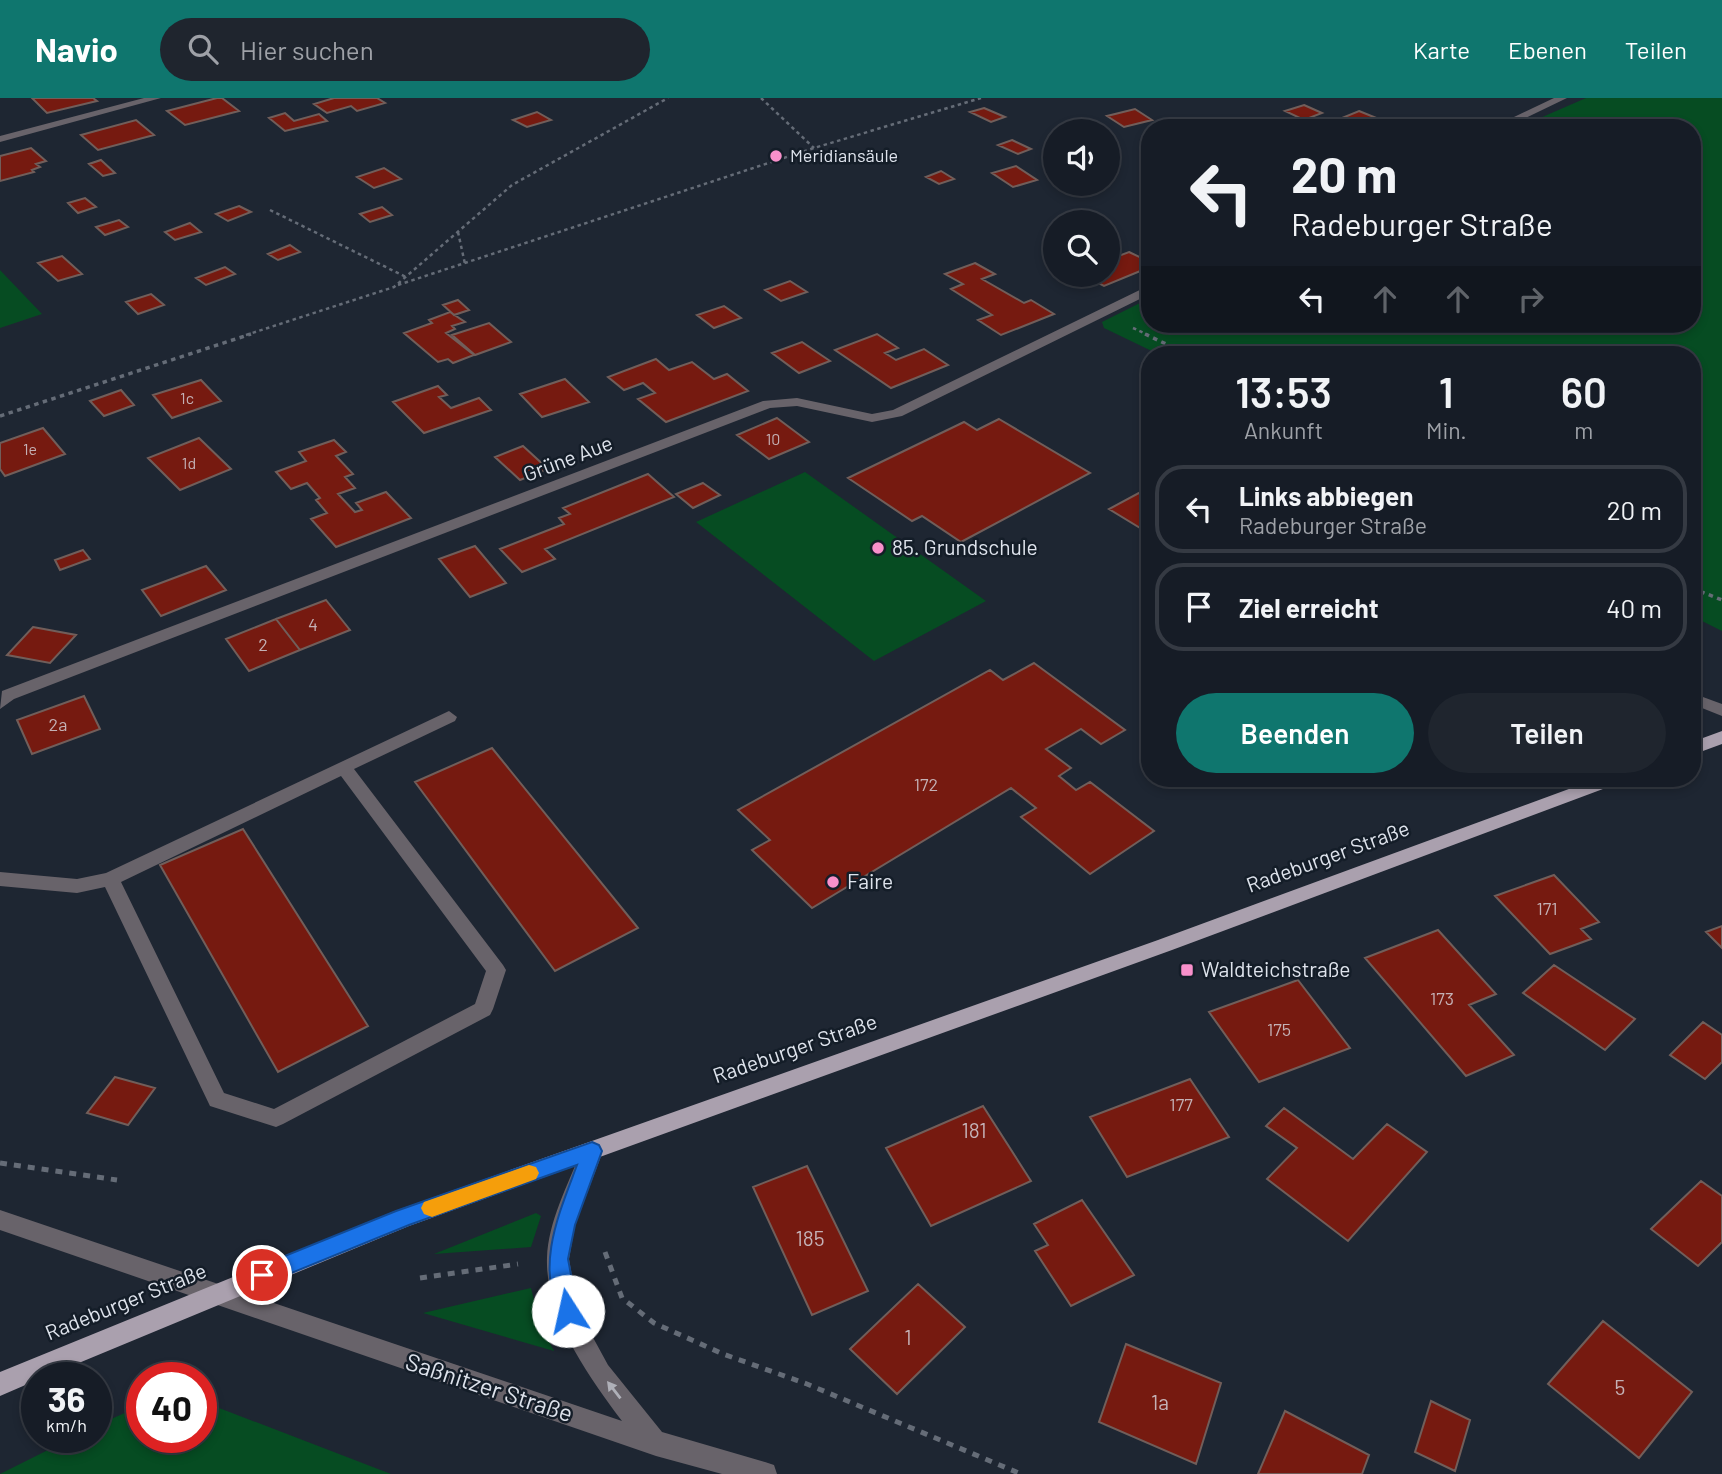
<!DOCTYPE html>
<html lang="de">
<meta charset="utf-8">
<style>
:root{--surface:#161c26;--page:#1f252e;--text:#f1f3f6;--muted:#9ea1a7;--line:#353a43;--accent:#0f766e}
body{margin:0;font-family:Barlow,sans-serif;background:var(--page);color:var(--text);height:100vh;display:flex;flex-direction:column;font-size:26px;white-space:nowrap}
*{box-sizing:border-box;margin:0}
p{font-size:23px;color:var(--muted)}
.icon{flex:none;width:38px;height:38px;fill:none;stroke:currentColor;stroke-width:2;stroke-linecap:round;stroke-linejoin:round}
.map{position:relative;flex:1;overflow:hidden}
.drawer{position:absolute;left:1141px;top:248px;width:560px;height:441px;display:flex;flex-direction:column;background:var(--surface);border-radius:28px;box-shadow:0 4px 10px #0003,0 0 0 2px var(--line)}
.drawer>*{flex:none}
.hud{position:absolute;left:1141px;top:21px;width:560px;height:214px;border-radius:28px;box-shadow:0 4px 10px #0003,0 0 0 2px var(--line);background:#161c26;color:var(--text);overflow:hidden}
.fabs{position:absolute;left:1043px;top:21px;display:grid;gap:14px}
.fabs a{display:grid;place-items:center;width:77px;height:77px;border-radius:50%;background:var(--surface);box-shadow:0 4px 10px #0003,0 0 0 2px var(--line);font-size:35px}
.speed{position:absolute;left:21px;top:1264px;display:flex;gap:14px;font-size:35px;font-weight:700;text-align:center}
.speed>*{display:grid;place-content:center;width:91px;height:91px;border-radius:50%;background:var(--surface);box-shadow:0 4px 10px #0003,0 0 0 2px var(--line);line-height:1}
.speed small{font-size:18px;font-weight:400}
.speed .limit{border:10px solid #d22;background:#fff;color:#111}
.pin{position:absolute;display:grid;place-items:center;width:60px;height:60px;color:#fff;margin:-30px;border:4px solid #fff;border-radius:50%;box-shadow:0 2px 7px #0007}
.me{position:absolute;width:77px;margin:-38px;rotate:350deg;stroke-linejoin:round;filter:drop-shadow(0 0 5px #0008)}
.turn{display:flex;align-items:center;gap:24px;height:147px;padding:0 35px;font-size:32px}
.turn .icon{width:91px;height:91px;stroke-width:2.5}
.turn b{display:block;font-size:49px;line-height:60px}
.lanes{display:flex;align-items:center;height:66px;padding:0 35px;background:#0003;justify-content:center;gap:35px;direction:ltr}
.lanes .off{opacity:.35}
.eta{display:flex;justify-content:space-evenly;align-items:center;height:119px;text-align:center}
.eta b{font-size:42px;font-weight:600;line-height:49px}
.primary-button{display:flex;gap:14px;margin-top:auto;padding:14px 35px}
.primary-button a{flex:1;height:80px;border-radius:42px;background:var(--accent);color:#fff;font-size:28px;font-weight:600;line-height:80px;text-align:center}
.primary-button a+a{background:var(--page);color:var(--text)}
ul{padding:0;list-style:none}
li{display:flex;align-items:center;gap:21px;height:88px;margin:0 14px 10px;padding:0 21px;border:4px solid var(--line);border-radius:28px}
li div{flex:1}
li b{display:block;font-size:26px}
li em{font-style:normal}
header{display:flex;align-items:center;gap:42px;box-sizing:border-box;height:98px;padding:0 35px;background:var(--accent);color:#fff}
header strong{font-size:33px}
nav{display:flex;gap:38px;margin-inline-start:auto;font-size:24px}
.search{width:490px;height:63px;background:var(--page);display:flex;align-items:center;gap:18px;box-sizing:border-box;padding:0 24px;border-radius:38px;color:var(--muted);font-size:26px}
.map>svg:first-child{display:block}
</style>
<header>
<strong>Navio</strong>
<div class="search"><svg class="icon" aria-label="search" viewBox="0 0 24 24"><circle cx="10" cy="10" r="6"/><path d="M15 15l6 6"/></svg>Hier suchen</div>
<nav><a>Karte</a><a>Ebenen</a><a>Teilen</a></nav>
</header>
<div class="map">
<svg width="1722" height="1376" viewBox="0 0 1722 1376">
<rect width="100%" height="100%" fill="#1e2632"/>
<path fill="#064c22" d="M1586,0H1722V533L1692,518V257H1160L1104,230L1102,224L1150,200V226H1692V30H1517Z
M0,172L42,216L0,230Z
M805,374L986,503L874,563L696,424Z
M536,1115L541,1118L531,1149L434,1156Z
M531,1190L540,1226L554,1253L423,1215Z
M201,1303L391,1376H0L74,1339H96V1328L142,1307V1339H201Z"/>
<path fill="#761a10" stroke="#715e5a" stroke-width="2" d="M32,0H93L97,3L47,15Z
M217,0H222L239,13L185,27L167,13Z
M334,0H377L385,5L357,13L351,8L327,15L314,6Z
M1304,7L1322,15L1304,22L1285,13Z
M984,10L1005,19L991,24L970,14Z
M1135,11L1152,22L1124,29L1107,18Z
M1359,13L1379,21L1362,28L1342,20Z
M537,14L551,22L527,29L513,22Z
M285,15L294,23L319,16L327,23L285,33L269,20Z
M136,22L154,37L98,52L81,37Z
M1012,42L1031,51L1018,56L998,47Z
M31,50L46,63L36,66L40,69L32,72L34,74L0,83V58Z
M101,62L115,75L103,78L89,66Z
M1016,68L1037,82L1013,89L992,75Z
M384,70L401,81L374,90L357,79Z
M941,73L954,81L939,86L926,79Z
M85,100L96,109L78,115L68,105Z
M239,108L251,114L228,123L216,116Z
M382,109L392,117L370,124L360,116Z
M119,122L128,129L105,137L96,129Z
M190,125L201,134L175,142L165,134Z
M290,147L300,154L278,162L268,156Z
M1129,154L1150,164V169L1104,188L1083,177H1108V162Z
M62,158L82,176L58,183L38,165Z
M975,165L995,176L982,181L1024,205L1031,202L1054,216L1001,237L978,222L992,217L951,191L963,186L945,176Z
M225,169L235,176L206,187L196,180Z
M790,183L807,194L781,203L765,192Z
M151,196L164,207L138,216L126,204Z
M458,202L469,212L454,217L443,207Z
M724,208L741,220L714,230L697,217Z
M450,214L465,224L452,228L455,231L446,235L474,257L453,265L448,261L438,264L404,235L432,225L429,222Z
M489,225L511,244L475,257L452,237Z
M877,236L898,250L885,255L896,262L924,251L948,267L891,290L835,252Z
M802,244L830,263L799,275L772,255Z
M656,261L669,272L692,264L714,281L727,276L748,293L666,324L638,301L655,295L643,285L624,292L608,279Z
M565,281L589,304L542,319L520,296Z
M201,282L221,303L172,320L153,297Z
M438,288L447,297L439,299L451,310L479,300L491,312L424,335L393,304Z
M121,292L134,307L104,318L90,303Z
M777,320L809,344L769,361L737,337Z
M999,321L1090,375L961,444L922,418L912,423L848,380L964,324L977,332Z
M43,330L65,356L5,378L0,371V345Z
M199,340L231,371L180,392L148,360Z
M334,342L346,354L336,358L353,376L345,379L355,390L338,396L355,414L362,412L356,405L386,394L411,420L336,449L311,421L327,415L316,402L320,400L307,385L291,391L276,374L306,363L299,354Z
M523,348L548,371L520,382L495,359Z
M648,376L674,399L545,451L555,461L522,474L500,451L564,426L559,420L570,416L563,410Z
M703,385L720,397L693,410L676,396Z
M1150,389V436L1109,411Z
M475,448L506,485L470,499L439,461Z
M83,452L90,461L60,472L55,462Z
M206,468L226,492L161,518L142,492Z
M326,502L350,532L300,552L276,521Z
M276,521L300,552L249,573L226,541Z
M33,529L76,537L50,565L7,557Z
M1034,565L1125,632L1101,646L1081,631L1046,651L1071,670L1059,678L1076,692L1090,684L1154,733L1090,776L1021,719L1036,710L1011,690L812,810L752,752L770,742L738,712L990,572L1003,582Z
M84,598L100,631L32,656L17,622Z
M492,650L638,830L555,873L415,684Z
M243,731L368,928L278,974L160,767Z
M1554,777L1599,824L1581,831L1591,841L1550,856L1495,798Z
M1722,828V850L1706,834Z
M1438,832L1496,896L1469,907L1514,957L1466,978L1365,860Z
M1554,867L1635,921L1605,952L1523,895Z
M1298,882L1350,950L1259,984L1209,914Z
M1703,924L1722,937V964L1705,981L1670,957Z
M115,979L155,990L128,1027L87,1015Z
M1190,981L1229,1039L1127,1079L1090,1019Z
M983,1008L1031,1083L931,1128L886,1050Z
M1284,1010L1353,1061L1387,1026L1427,1054L1348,1143L1267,1081L1297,1050L1266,1028Z
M807,1068L868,1193L812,1217L753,1089Z
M1701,1083L1722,1098V1144L1698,1168L1651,1131Z
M1082,1102L1134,1177L1071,1208L1035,1153L1048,1147L1034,1126Z
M918,1186L965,1229L897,1296L850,1251Z
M1603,1223L1692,1294L1639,1360L1548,1286Z
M1126,1246L1221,1285L1196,1366L1099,1324Z
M1431,1303L1470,1322L1455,1373L1415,1354Z
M1285,1313L1369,1357L1362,1376H1258Z"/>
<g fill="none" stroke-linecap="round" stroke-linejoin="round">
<path stroke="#656c77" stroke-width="2.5" stroke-dasharray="3.5 3.5" stroke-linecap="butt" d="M761,0L814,50
M270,112L406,179
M458,134L465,166
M398,187L814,50L981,0
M1133,230L1148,237
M246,237L394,189L512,87L668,0"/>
<path stroke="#656c77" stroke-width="3.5" stroke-dasharray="4.5 4.5" stroke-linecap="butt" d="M1145,236L1189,257
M0,318L251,236
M1692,490L1722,502"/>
<path stroke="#656c77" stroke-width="5" stroke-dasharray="7 7" stroke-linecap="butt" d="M0,1065L117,1082
M605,1154L622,1200L654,1225L723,1256L807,1286L1021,1376
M420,1180L518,1166"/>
<path fill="#68636a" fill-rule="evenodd" d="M144,0H161L0,44V38Z
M1554,0H1567L1505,30H1491Z
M1150,187V196L902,318L872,324L797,308L770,310L14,601L0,611L2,593L763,303L797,300L872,316L893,312Z
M1692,595L1722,606V618L1692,606Z
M449,613L457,619L455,623L354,671L503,867L506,872L493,911L490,917L283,1026L276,1029L210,1008L105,789L77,795L0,788V774L77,781L106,775ZM341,678L486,873L475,906L274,1011L224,995L121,784Z
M592,1044L600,1046L603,1053L575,1127L569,1161L578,1212L608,1267L662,1334L765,1364L774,1367L777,1376H722L656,1358L0,1132V1112L622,1323C589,1279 545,1218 547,1160C548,1124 568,1087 581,1053L584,1046Z"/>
<path fill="#aaa0ae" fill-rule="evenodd" d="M1722,633V646L1692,657V644Z
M1596,681H1622L1619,685L1172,852L409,1128L45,1279H37V1282L0,1298V1274L395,1113L1158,842Z"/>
</g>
<defs><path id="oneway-solid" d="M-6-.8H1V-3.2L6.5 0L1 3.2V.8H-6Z" transform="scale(1.75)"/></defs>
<use fill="#afb0b8" href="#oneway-solid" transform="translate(614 1292) rotate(-128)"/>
<path fill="#1a73e8" stroke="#114b97" stroke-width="2" d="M592,1044L599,1047L602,1053L575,1127L568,1161L578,1213L575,1220L568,1223L560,1220C536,1166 558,1118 577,1067L409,1127L262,1187L255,1184L252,1177L255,1170L396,1113Z"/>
<path fill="#f59e0b" d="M529,1067L536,1069L539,1075L536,1081L432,1119L424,1116L421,1110L424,1104Z"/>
<g fill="#f890cb" stroke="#141d28" stroke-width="2.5">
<circle cx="776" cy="58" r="7"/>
<circle cx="878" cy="450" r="7"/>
<circle cx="833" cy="784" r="7"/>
<rect x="1180" y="865" width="14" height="14" rx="3.5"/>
</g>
<g text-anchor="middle" stroke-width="5" stroke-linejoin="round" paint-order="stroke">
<g font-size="16" fill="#c4b1b5">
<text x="187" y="306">1c</text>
<text x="773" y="347">10</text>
<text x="30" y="357">1e</text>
<text x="189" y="371">1d</text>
</g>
<g font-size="18" fill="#dee3ec" stroke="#141d28" text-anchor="start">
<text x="790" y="64">Meridiansäule</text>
</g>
<g font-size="18" fill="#c4b1b5">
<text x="313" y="533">4</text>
<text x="263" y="553">2</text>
<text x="58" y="633">2a</text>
<text x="926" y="693">172</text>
<text x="1547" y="817">171</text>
<text x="1442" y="907">173</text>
<text x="1279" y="938">175</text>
<text x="1181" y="1013">177</text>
</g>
<g font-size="21" fill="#dee3ec" stroke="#141d28">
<text transform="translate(568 361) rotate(-21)" y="7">Grüne Aue</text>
<text transform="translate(1328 759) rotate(-20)" y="7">Radeburger Straße</text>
<text transform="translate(795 951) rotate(-19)" y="7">Radeburger Straße</text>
<text transform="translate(126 1204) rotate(-22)" y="7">Radeburger Straße</text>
</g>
<g font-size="21" fill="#dee3ec" stroke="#141d28" text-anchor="start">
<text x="892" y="457">85. Grundschule</text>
<text x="847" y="791">Faire</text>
<text x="1201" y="879">Waldteichstraße</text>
</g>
<g font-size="21" fill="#c4b1b5">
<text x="974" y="1040">181</text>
<text x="810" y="1148">185</text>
<text x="908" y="1247">1</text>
<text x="1620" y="1297">5</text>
<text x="1160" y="1312">1a</text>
</g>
<g font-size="24" fill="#dee3ec" stroke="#141d28">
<text transform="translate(489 1290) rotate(18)" y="8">Saßnitzer Straße</text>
</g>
</g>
</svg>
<div class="fabs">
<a><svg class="icon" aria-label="sound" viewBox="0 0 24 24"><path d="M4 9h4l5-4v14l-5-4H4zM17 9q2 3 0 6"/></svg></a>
<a><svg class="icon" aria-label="search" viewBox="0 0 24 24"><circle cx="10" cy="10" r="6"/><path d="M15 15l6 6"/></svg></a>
</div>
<div class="speed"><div>36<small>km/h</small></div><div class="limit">40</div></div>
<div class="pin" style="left:262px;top:1177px;background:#d93025"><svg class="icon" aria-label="arrive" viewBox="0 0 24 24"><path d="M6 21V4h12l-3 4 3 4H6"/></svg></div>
<svg class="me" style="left:568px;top:1213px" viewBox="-20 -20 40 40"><circle r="19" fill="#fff"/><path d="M0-13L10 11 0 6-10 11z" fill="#1a73e8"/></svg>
<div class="hud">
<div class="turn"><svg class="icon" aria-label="left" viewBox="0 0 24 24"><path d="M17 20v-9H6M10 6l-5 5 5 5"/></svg><div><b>20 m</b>Radeburger Straße</div></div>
<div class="lanes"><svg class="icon" aria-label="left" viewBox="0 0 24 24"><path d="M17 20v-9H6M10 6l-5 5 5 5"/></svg><svg class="icon off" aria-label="ahead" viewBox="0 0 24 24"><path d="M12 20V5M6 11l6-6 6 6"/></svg><svg class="icon off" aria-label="ahead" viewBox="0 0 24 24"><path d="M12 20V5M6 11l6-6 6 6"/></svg><svg class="icon off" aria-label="right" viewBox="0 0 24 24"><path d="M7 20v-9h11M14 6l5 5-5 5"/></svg></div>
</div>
<section class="drawer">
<div class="eta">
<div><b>13:53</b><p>Ankunft</p></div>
<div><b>1</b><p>Min.</p></div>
<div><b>60</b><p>m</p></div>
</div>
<ul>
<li><svg class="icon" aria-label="left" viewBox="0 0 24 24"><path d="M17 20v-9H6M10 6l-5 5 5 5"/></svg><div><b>Links abbiegen</b><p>Radeburger Straße</p></div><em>20 m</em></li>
<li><svg class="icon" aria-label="arrive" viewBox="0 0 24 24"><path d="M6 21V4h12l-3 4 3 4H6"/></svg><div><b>Ziel erreicht</b></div><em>40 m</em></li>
</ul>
<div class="primary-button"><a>Beenden</a><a>Teilen</a></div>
</section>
</div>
